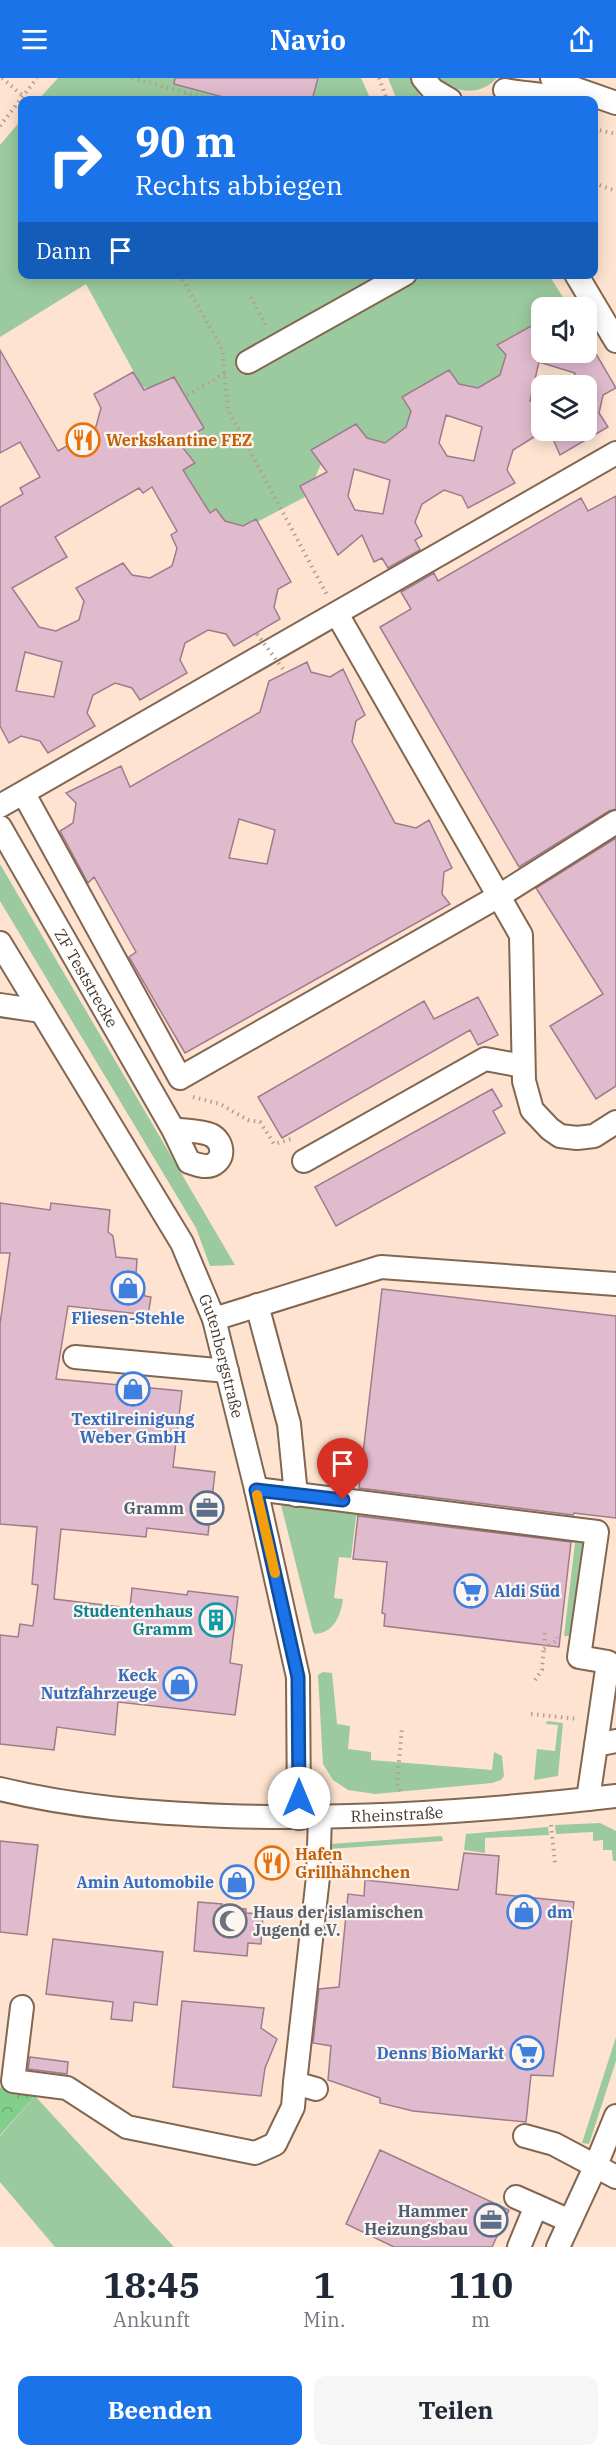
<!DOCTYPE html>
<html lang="de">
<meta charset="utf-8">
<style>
:root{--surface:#fff;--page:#f6f6f7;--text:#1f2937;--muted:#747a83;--accent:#1a73e8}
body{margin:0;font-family:"IBM Plex Serif",serif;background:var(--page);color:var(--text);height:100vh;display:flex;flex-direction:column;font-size:22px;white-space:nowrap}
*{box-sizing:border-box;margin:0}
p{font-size:20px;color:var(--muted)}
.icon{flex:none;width:33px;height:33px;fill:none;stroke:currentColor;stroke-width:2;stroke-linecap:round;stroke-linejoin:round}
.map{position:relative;height:2169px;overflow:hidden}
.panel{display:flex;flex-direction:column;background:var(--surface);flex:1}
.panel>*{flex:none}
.hud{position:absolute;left:18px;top:18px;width:580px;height:183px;border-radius:12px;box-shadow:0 3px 15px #0003;background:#1a73e8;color:#fff;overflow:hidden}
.fabs{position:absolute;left:531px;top:219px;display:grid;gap:12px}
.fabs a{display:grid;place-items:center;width:66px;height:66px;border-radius:12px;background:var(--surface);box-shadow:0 3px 15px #0003;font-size:30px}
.pin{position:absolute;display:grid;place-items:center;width:51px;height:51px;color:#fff;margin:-62px -26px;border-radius:50% 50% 50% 0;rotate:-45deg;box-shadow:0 0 6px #0007}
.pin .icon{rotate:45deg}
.me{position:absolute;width:66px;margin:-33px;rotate:0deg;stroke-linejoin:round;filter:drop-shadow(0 0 4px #0008)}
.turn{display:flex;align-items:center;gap:21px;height:126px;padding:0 18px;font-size:27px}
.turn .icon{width:78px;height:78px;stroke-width:2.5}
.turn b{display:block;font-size:42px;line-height:51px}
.then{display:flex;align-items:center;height:57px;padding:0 18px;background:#0003;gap:12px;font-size:22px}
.eta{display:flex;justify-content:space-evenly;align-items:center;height:102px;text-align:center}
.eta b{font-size:36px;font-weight:700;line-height:42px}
.cta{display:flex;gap:12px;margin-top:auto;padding:12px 18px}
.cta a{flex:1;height:69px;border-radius:12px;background:var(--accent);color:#fff;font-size:24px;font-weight:700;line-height:69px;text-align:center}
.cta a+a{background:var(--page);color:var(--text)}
header{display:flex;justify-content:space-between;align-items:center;height:78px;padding:0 18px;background:var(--accent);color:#fff;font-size:27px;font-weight:700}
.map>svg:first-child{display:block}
</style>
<header><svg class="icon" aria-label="menu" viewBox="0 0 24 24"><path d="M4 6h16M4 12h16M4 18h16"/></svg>Navio<svg class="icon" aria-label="share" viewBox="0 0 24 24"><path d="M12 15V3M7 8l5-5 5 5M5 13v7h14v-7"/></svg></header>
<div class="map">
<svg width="616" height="2169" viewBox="0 0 616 2169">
<defs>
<pattern id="forest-crowns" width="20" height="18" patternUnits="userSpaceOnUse" patternTransform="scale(1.5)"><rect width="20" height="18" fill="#82cf8b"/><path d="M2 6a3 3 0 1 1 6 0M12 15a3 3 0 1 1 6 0" fill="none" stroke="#6ca972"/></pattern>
</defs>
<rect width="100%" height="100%" fill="#fee4d0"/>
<path fill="#9bca9f" d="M58,0H361L371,22H38Z
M388,0H411L422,22H397Z
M438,0H497C480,18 457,16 438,0Z
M22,41V196L549,197L569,229L542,230L541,242L498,266L506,277L500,297L478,310L459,306L411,333L406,349L385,365L367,360L356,346L311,372L321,386L315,400L300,408L305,419L257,444L255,442L243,448L225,443L216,431L201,439L206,428L187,397L179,402L176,396L195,385L179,374L185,352L163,312L142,309L86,206L0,259V67Z
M0,786L235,1187L210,1188L196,1150L0,823Z
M280,1423L583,1459L572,1558H564L575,1465L356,1439L351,1480L339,1479L334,1520L343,1521C341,1537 334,1555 315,1556L313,1554Z
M323,1594L332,1595L337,1646L350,1648L348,1671L371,1674V1682L492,1692L494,1674L502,1678L504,1698L501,1702L492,1705L375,1716L348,1712L333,1702L323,1686L318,1597Z
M547,1643L563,1645L558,1698L534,1702L537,1671L555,1673L558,1647L546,1646Z
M600,1745L616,1753V1783H613L612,1772H603V1762L593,1763V1754L556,1756L555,1747Z
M548,1749L549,1757L485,1760V1775L464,1772L466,1756Z
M442,1758L443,1763L330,1771V1766Z
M616,1959V1983L589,2066L582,2065Z
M35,2018L174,2169H55L0,2104V2058Z"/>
<path fill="url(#forest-crowns)" d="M0,2009L35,2018L0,2057Z"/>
<path fill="#e0bbce" stroke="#9e7b8d" stroke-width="1.5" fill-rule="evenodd" d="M175,0H318L312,22H234L174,6Z
M542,242V274H595L616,310L603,317L599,335L608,349L560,377L549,352H586V308H572L575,295L539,284L530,323L542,325V354L513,372L507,392L515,405L468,430L462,418L444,412L422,426L415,444L422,458L415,462L420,472L388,490L382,480L374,484L362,457L338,477L300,408L327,394L311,372L356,346L367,360L385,365L406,349L411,333L402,319L449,292L459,306L478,310L500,297L506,277L497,267ZM446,337L482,349L474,383L447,378L439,365ZM354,391L390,402L383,436L355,432L348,418Z
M0,272L58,373L95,352L101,330L94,316L133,294L144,312L174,299L204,350L179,365L195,385L183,392L210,435L216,431L225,443L243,448L256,441L291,504L278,511L274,529L280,541L234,568L226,556L208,552L185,565L180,582L187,595L140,622L132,610L115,605L93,617L87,635L95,648L48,675L40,663L21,658L9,665L0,648V429L23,416L20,410L40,399L20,364L0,375ZM152,409L177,453L171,457L177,470L172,488L150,500L132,497L123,485L76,510L84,523L79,542L56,553L39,549L12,510L67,479L55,459L139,410L143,415ZM25,574L62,584L54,619L16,613Z
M616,418V731L609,733L519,789L380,549L411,531L401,514L434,495L438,503L581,420L588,433Z
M307,584L311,594L330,599L343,591L365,637L356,643L352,664L395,745L416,750L429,742L452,790L444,794L442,816L450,826L185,975L129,879L136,874L94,799L88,805L60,753L73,745L76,725L66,715L121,688L130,709L260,634L269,603ZM239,741L275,752L267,786L229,780Z
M616,760V1008L596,1021L550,948L603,916L536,810Z
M478,919L498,957L478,967L470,952L282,1060L258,1019L424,923L434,941Z
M492,1011L502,1028L493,1033L505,1055L336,1148L315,1109Z
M0,1125L50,1132L51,1125L110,1132L108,1154L113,1158L116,1179L137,1181L136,1197L145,1218L151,1219L148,1237L68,1228L56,1301L182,1313L173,1389L215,1394L208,1457L147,1450L146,1459L61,1451L54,1521L130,1530L132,1510L187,1517L188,1513L238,1519L230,1585L242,1587L235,1637L118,1624L115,1657L57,1649L54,1672L0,1666V1557L18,1559L20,1546L33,1548L38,1507L32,1506L37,1449L0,1446V1246L10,1175H0Z
M382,1211L616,1238V1440L574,1435L573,1437L359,1410Z
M358,1438L571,1464L559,1569L384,1548L385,1536L382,1535L387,1484L353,1481Z
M0,1763L38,1767L27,1857L0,1854Z
M464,1775L499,1778L496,1816L574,1824L553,1998L531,1997L526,2044L413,2033L380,2025V2020L328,2002L331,1968L313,1965L319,1911L339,1909L348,1816L364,1818L365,1802L458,1812Z
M198,1824L222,1826L221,1829L246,1831V1835L263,1836L261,1866L248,1865L247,1878L194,1873Z
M53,1861L163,1874L157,1927L134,1924L132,1943L111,1941L113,1924L46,1916Z
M182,1923L264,1930L261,1950L277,1961L265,1990L261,2018L173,2009Z
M30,1979L68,1984L67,1996L28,1991Z
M380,2072L509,2132L492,2169H394L346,2146Z"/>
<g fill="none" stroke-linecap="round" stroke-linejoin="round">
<defs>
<g id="minor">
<path d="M423,0L433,12L450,22"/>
<path d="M552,0L559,5L616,25"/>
<path d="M505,12C525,16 547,16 566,22"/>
<path d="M576,196L616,263"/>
<path d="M248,284L405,196"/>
<path d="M337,536L521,857L524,1003L532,1032L550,1051L560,1058L577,1060L594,1058L616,1044"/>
<path d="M24,716L180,1000L499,818L616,744"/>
<path d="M0,728L616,375"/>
<path id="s1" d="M0,749L173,1051L189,1084C196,1086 204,1090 212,1087C226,1081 223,1063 211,1057C200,1052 185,1053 173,1051"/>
<path id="s2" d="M0,865L182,1165L214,1241L256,1411L298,1599L299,1740"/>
<path d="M0,927L41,933"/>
<path d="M304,1083L485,981L523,988"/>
<path d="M257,1227L289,1346L296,1417"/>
<path d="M214,1241L381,1189L616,1206"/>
<path d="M75,1279L227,1293"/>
<path d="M256,1411L597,1454L579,1579L608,1584L596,1667"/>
<path id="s3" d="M0,1711C73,1729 150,1735 226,1738C356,1742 487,1733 616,1718"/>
<path d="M588,1721L596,1667L616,1663"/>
<path d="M22,1929L13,2003L67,2010L127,2049L255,2075L275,2066L293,2029L295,2005"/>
<path d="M316,2011L295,2005L318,1799L320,1739"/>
<path d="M525,2058L554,2066L616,2099"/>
<path d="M516,2119L570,2143"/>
<path d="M519,2169L536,2128"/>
<path d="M558,2169L596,2087L616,2038"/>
</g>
</defs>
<use href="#minor" stroke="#826650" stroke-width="26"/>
<path stroke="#b39f8f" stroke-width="4" stroke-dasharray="1.5 4.5" stroke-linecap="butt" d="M2,0L22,17
M132,0L213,22
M379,0L387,22
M184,22L186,15
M0,48L37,0
M594,51L616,56
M594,105L616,113
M180,196L222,271L228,332L327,517
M251,219L266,248
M187,317L226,295
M193,1019L220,1026L248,1042L260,1044L274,1066L291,1061L292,1063
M544,1571L557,1562V1559
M535,1602L542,1592L545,1553
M531,1636L578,1641
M400,1713L397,1706L402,1649
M551,1747L555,1785"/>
<use href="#minor" stroke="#fff" stroke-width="22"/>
<path stroke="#b39f8f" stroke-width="4" stroke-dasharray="1.5 4.5" stroke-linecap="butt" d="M257,556L286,595"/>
</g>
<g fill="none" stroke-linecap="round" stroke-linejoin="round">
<defs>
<path id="route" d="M299,1720L298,1599L256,1412L343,1422"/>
</defs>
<use href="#route" stroke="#114b97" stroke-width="15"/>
<use href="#route" stroke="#1a73e8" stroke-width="10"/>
<path stroke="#f59e0b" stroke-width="10" d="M257,1417L275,1495"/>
</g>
<defs>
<symbol id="restaurant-ring" viewBox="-11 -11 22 22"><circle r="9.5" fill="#fcf5f0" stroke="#e8710a" stroke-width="1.5"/><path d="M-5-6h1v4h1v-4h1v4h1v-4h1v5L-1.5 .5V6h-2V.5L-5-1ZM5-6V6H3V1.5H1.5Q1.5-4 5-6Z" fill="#e8710a"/></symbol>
<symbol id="shop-ring" viewBox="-11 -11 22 22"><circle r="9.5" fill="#fcf5f0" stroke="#3f7fe0" stroke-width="1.5"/><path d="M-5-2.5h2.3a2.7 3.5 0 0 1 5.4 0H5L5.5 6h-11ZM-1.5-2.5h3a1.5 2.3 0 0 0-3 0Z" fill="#3f7fe0"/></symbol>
<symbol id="office-ring" viewBox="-11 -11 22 22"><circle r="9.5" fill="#fcf5f0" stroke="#5c6f8a" stroke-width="1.5"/><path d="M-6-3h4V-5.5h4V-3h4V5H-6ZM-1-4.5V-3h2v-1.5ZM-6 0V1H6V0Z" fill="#5c6f8a"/></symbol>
<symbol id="supermarket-ring" viewBox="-11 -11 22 22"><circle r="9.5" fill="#fcf5f0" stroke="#3f7fe0" stroke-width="1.5"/><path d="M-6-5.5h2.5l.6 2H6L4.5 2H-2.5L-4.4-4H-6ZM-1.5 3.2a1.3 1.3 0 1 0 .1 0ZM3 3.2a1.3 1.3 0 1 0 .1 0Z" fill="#3f7fe0"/></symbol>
<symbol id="building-ring" viewBox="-11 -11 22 22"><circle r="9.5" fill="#fcf5f0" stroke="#0f9aa8" stroke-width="1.5"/><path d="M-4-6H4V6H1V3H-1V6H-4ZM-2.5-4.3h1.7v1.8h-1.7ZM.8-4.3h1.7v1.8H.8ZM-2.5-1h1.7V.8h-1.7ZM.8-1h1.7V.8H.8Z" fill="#0f9aa8"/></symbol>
<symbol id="mosque-ring" viewBox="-11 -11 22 22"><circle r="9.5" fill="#fcf5f0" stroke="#6b7280" stroke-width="1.5"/><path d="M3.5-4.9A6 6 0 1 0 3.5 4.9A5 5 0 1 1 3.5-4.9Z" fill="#6b7280"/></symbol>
</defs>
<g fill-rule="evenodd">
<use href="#restaurant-ring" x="64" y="343" width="38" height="38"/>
<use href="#shop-ring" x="109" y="1191" width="38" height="38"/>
<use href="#shop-ring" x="114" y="1292" width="38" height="38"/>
<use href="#office-ring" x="188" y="1411" width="38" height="38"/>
<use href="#supermarket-ring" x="452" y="1494" width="38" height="38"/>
<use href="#building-ring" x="197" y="1523" width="38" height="38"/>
<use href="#shop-ring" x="161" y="1587" width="38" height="38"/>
<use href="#restaurant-ring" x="253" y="1766" width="38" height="38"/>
<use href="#shop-ring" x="218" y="1785" width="38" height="38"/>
<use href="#shop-ring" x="505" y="1815" width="38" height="38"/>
<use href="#mosque-ring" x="211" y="1824" width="38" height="38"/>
<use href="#supermarket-ring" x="508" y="1956" width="38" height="38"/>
<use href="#office-ring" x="472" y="2123" width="38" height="38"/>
</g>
<g text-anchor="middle" stroke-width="4.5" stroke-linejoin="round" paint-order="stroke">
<g font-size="16" font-weight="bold" fill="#c56008" stroke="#fcf5f0" text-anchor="start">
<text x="106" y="368">Werkskantine FEZ</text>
<text x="295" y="1782">Hafen<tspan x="295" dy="18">Grillhähnchen</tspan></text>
</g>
<g font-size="16" fill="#46392f" stroke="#fcf5f0">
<text dy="6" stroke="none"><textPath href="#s1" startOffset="174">ZF Teststrecke</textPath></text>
<text dy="6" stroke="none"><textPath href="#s2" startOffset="471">Gutenbergstraße</textPath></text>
<text dy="6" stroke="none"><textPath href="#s3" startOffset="399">Rheinstraße</textPath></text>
</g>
<g font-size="16" font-weight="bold" fill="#366cbe" stroke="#fcf5f0" text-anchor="end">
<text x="128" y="1246" text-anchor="middle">Fliesen-Stehle</text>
<text x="133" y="1347" text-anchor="middle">Textilreinigung<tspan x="133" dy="18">Weber GmbH</tspan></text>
<text x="494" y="1519" text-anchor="start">Aldi Süd</text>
<text x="157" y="1603">Keck<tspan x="157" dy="18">Nutzfahrzeuge</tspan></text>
<text x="214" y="1810">Amin Automobile</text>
<text x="547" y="1840" text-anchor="start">dm</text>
<text x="504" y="1981">Denns BioMarkt</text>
</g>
<g font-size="16" font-weight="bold" fill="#4e5e75" stroke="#fcf5f0" text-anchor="end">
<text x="184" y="1436">Gramm</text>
<text x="468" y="2139">Hammer<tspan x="468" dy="18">Heizungsbau</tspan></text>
</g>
<g font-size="16" font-weight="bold" fill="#0d838f" stroke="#fcf5f0" text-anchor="end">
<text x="193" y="1539">Studentenhaus<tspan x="193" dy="18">Gramm</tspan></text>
</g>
<g font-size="16" font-weight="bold" fill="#5b616d" stroke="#fcf5f0" text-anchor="start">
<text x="253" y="1840">Haus der islamischen<tspan x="253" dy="18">Jugend e.V.</tspan></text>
</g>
</g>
</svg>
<div class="fabs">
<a><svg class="icon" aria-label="sound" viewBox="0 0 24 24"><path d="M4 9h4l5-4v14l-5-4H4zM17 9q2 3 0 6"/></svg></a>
<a><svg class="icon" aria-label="layers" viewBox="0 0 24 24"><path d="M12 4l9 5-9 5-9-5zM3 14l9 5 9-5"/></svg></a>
</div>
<div class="pin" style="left:343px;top:1422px;background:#d93025"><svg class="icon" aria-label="arrive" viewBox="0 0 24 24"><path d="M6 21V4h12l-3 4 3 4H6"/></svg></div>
<svg class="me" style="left:299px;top:1720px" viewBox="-20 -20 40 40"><circle r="19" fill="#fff"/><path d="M0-13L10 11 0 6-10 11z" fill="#1a73e8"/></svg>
<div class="hud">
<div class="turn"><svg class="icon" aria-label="right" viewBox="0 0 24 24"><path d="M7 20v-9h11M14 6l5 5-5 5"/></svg><div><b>90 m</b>Rechts abbiegen</div></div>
<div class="then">Dann<svg class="icon" aria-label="arrive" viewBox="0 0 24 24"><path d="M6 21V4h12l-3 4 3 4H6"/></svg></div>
</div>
</div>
<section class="panel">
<div class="eta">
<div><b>18:45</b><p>Ankunft</p></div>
<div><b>1</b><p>Min.</p></div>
<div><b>110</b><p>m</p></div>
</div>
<div class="cta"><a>Beenden</a><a>Teilen</a></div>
</section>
